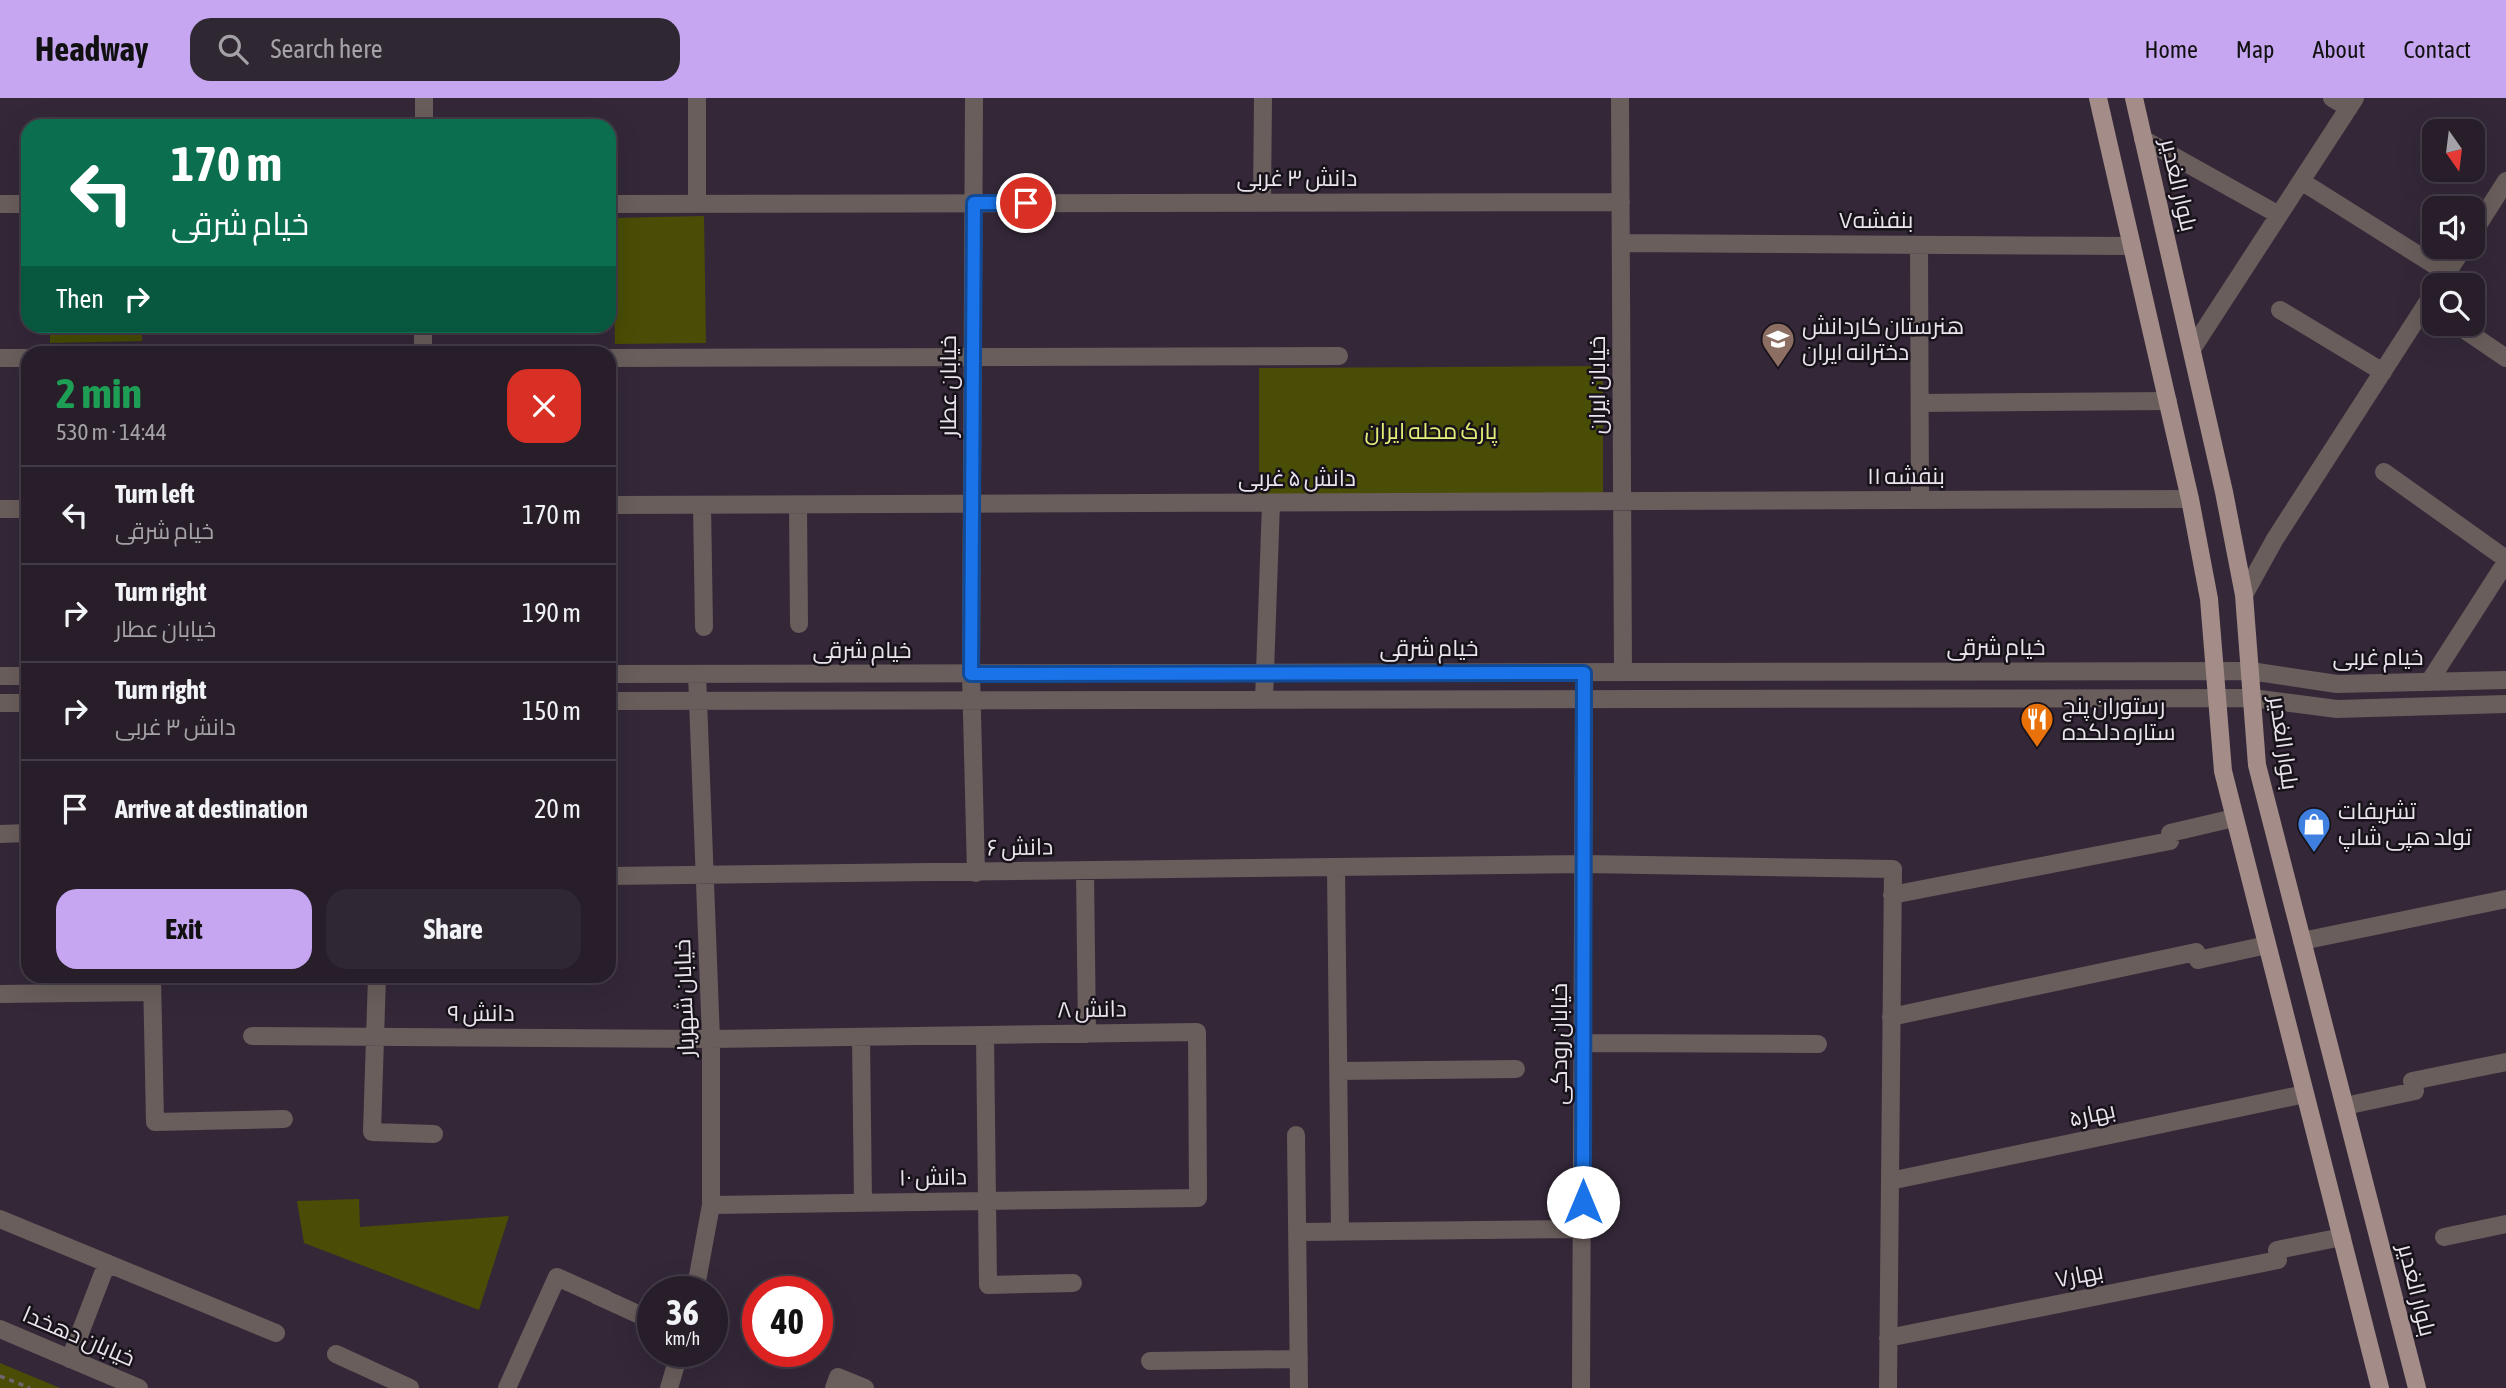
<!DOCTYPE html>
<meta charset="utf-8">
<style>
:root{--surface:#271e2a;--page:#2f2732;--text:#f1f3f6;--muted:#a4a2a8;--line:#433c47;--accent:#c6a6f0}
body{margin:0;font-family:"Asap Condensed",Cairo,sans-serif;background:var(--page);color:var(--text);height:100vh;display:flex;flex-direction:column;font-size:26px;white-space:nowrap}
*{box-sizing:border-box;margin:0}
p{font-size:23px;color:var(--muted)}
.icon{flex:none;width:38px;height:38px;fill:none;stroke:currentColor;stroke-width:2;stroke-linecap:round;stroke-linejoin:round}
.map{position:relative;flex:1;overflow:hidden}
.drawer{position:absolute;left:21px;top:248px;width:595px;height:637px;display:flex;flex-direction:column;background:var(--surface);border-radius:21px;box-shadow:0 7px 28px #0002,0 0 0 2px var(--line)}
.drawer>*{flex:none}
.top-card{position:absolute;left:21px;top:21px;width:595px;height:214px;border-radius:21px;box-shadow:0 7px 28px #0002,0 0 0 2px var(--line);background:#0b6e4f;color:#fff;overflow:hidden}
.needle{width:46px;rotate:166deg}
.controls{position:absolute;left:2422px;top:21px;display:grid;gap:14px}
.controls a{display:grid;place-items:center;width:63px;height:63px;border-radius:14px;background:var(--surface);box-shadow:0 7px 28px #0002,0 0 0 2px var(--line);font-size:35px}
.speed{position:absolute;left:637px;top:1178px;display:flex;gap:14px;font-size:35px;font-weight:700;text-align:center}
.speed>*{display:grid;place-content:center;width:91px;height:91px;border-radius:50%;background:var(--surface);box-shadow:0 7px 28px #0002,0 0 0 2px var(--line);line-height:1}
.speed small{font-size:18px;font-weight:400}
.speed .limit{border:10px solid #d22;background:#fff;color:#111}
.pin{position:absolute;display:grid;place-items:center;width:60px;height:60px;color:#fff;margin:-30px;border:4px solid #fff;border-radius:50%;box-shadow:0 2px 7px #0007}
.me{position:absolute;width:77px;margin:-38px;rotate:0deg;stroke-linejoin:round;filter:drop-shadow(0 0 5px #0008)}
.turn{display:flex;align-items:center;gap:24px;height:147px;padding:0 35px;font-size:32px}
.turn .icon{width:91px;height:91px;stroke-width:2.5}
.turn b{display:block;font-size:49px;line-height:60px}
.then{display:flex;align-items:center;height:66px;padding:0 35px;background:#0003;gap:14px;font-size:26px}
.round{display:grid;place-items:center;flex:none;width:74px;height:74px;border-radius:21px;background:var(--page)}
.headline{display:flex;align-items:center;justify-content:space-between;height:119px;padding:0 35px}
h1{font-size:42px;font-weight:700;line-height:52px;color:#1e9e55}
.cta{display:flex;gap:14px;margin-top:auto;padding:14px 35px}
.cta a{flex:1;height:80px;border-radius:21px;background:var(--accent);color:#111;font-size:28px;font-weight:700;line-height:80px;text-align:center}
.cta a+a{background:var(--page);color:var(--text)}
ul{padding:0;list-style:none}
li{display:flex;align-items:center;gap:21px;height:98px;padding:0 35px;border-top:2px solid var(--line)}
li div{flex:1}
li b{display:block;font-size:26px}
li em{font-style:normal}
header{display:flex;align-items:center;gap:42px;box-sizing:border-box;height:98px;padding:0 35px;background:var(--accent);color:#111}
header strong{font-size:33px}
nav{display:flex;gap:38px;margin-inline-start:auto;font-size:24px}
.search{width:490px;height:63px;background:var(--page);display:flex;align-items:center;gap:18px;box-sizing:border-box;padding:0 24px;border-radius:21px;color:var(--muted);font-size:26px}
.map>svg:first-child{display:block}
</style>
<header>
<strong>Headway</strong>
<div class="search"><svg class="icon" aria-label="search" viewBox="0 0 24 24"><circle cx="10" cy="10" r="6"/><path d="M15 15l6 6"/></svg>Search here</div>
<nav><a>Home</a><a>Map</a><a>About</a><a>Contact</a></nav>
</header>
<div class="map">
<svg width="2506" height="1290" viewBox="0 0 2506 1290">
<rect width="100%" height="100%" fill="#342838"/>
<path fill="#494d05" d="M704,118L706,245L615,246L613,120Z
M50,228H142V243L50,245Z
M1603,268V397L1259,398V270Z
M359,1101L360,1129L509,1118L479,1212L304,1145L297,1103Z
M0,1265L60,1290H0Z"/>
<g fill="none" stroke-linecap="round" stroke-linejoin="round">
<path stroke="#6e6472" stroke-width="3.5" stroke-dasharray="5 5" stroke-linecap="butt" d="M0,1278L30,1290"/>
<path stroke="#695e5b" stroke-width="18" d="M697,0V106
M974,0L971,576L976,775
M1620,0L1623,574
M2332,0L2349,10
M424,28V0
M2143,41L2279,117
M2301,83L2447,175
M1262,105L1263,0
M0,106H28
M609,106L1621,104
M2473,135L2506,83
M1621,145L2132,148
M1919,147L1920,402
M2441,184L2464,149
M2280,212L2383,274
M2456,226L2506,260
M2192,251L2355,0
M423,256V228
M0,260H28
M609,260L1339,258
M1920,305L2168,303
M2384,374L2506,461
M609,407L2190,401
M702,407L704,529
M798,407L799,526
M0,411H28
M2244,497L2275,441L2434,194
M609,576L2250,573L2337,586L2506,582
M0,578H28
M2429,584L2506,464
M1264,602L1271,405
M609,603L2252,600L2337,611L2506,606
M0,605H28
M0,736L28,735
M1336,770L1340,1134
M1085,773L1087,936
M609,778L1584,766L1893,771L1888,1290
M1892,797L2170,743V735L2234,720
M2302,843L2506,801
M152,878L155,1024L284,1021
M377,878L372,1034L434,1036
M0,896L152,894
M1891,919L2196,854L2198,862L2267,847
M252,938L711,941L1197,934L1198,1100L987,1103L985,937
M861,939L863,1105
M1584,945L1818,946
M1338,973L1516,971
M2345,1008L2415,993L2412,983L2506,964
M1296,1037L1299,1290
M1890,1083L2305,996
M711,1107L987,1103L988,1187L1073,1185
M0,1121L276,1235
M1298,1134L1583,1131
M2444,1139L2506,1126
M695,1194L711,1107V941L697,576
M596,1197L653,1223
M0,1231L139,1290
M1888,1240L2278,1162L2277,1152L2342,1139
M336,1256L410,1290
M70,1261L107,1165
M1150,1263L1299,1261
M507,1290L557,1179L606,1201
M669,1290L680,1253
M834,1290L838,1279L865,1290
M1581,1290L1584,590"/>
<path stroke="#a48d88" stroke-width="18" d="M2098,0L2190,401L2209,501L2223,673L2380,1290
M2134,0L2224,394L2244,497L2257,667L2417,1290"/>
</g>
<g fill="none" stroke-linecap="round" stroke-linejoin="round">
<defs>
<path id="route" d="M1026,105H974L971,576L1584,575L1583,1104"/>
</defs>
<use href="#route" stroke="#114b97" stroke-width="18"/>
<use href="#route" stroke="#1a73e8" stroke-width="12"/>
</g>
<defs>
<symbol id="school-pin" viewBox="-11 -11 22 30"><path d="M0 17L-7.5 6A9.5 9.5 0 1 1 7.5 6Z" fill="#8d6e63" stroke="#18131a"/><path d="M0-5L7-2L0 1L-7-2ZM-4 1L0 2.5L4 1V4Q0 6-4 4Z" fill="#fff"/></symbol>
<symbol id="restaurant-pin" viewBox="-11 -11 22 30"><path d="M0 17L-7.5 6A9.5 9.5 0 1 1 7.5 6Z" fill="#e8710a" stroke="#18131a"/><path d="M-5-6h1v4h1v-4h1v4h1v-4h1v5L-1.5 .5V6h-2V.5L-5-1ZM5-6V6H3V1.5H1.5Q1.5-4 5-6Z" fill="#fff"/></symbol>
<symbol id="shop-pin" viewBox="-11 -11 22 30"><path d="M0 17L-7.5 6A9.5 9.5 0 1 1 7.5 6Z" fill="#3f7fe0" stroke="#18131a"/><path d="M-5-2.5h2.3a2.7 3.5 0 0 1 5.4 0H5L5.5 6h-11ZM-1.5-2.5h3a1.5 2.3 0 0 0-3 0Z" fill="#fff"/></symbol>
</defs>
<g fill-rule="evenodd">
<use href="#school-pin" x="1759" y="222" width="38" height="52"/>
<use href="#restaurant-pin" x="2018" y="602" width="38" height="52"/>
<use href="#shop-pin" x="2295" y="707" width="38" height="52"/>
</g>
<g text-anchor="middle" stroke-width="5" stroke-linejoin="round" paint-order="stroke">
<g font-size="23" fill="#eae3ee" stroke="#18131a">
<text x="1297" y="88">دانش ۳ غربی</text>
<text transform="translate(2179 87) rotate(77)" y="8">بلوار الغدیر</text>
<text x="1876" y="130">بنفشه۷</text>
<text transform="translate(1597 287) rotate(-90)" y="8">خیابان ایران</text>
<text transform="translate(948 288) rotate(-90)" y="8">خیابان عطار</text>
<text x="1906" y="386">بنفشه ۱۱</text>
<text x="1297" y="388">دانش ۵ غربی</text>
<text x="1996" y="557">خیام شرقی</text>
<text x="1429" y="558">خیام شرقی</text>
<text x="862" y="560">خیام شرقی</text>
<text x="2378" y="567">خیام غربی</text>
<text transform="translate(2284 645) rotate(82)" y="8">بلوار الغدیر</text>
<text transform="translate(1020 749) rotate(-1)" y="8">دانش ۶</text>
<text transform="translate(684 900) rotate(-92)" y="8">خیابان شهریار</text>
<text transform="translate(1092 911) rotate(-1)" y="8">دانش ۸</text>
<text x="481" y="923">دانش ۹</text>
<text transform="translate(1559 946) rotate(-90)" y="8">خیابان رودکی</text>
<text transform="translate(2092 1016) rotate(-12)" y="8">بهار۵</text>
<text transform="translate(933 1079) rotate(-1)" y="8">دانش ۱۰</text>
<text transform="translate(2079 1177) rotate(-11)" y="8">بهار۷</text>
<text transform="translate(2417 1192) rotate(76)" y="8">بلوار الغدیر</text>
<text transform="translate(79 1238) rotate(23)" y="8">خیابان دهخدا</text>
</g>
<g font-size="23" fill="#eae3ee" stroke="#18131a" text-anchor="start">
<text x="1802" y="236">هنرستان کاردانش<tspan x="1802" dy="26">دخترانه ایران</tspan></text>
<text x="2062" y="616">رستوران پنج<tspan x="2062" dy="26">ستاره دلکده</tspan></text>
<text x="2338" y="721">تشریفات<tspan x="2338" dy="26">تولد هپی شاپ</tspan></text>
</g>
<g font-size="23" fill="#e4ed77" stroke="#18131a">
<text x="1431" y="341">پارک محله ایران</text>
</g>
</g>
</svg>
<div class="controls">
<a><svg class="needle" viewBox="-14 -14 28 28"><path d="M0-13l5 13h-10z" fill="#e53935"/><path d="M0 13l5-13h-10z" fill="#a4a2a8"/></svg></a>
<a><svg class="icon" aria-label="sound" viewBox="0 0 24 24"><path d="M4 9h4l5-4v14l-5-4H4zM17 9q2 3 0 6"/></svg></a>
<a><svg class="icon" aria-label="search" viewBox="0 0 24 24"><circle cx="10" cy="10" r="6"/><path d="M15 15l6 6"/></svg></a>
</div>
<div class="speed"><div>36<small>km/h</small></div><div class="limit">40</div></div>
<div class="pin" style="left:1026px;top:105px;background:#d93025"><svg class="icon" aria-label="arrive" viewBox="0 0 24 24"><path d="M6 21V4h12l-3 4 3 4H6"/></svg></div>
<svg class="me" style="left:1583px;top:1104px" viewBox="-20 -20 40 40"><circle r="19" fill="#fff"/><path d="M0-13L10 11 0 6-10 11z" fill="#1a73e8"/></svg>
<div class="top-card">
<div class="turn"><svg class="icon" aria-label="left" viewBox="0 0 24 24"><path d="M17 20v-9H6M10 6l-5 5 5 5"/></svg><div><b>170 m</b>خیام شرقی</div></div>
<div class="then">Then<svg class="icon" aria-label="right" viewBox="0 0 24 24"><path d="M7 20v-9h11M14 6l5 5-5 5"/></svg></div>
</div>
<section class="drawer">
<div class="headline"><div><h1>2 min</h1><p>530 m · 14:44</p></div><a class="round" style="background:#d93025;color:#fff"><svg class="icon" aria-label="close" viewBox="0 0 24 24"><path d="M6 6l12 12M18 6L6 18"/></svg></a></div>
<ul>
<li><svg class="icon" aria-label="left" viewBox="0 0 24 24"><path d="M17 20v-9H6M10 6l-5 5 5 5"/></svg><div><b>Turn left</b><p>خیام شرقی</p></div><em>170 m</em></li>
<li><svg class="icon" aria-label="right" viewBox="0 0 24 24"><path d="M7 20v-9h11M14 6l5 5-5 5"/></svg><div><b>Turn right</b><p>خیابان عطار</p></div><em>190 m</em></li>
<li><svg class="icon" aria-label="right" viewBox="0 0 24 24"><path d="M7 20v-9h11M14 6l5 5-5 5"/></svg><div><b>Turn right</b><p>دانش ۳ غربی</p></div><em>150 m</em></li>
<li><svg class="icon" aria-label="arrive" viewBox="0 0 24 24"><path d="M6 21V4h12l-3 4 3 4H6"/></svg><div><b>Arrive at destination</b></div><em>20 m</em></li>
</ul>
<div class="cta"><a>Exit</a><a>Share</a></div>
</section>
</div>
